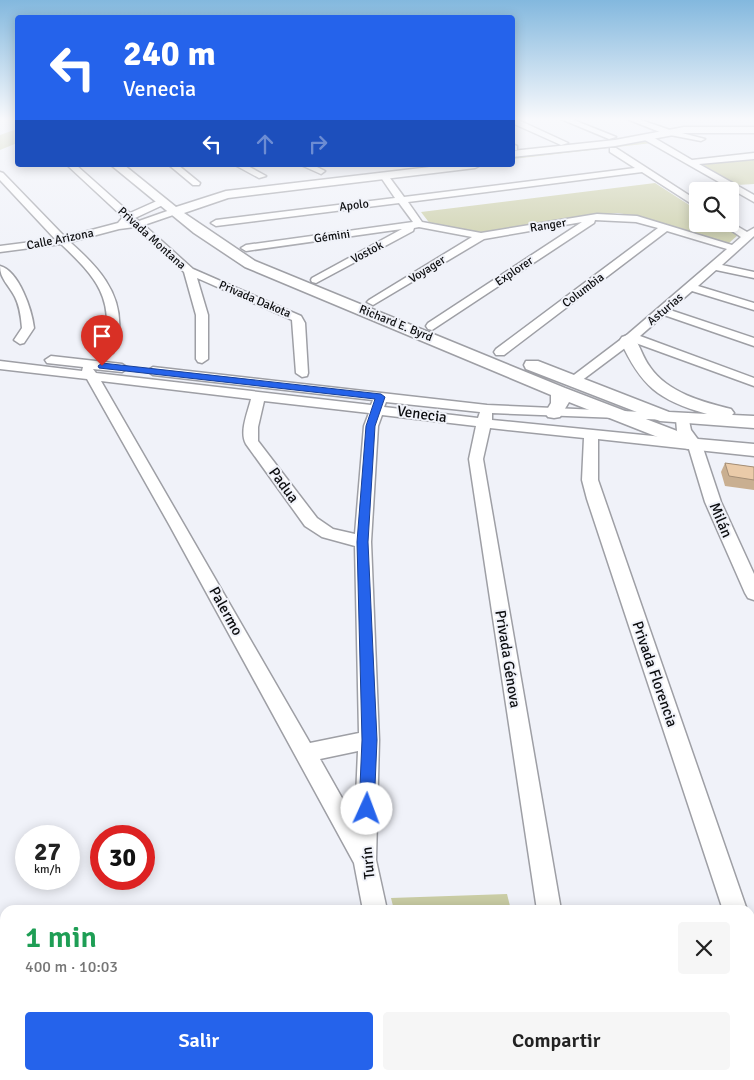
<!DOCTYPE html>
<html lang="es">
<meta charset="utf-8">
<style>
:root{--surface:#fff;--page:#f6f6f6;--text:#222;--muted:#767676;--accent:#2563eb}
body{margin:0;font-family:Signika,sans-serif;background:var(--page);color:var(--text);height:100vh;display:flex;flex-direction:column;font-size:19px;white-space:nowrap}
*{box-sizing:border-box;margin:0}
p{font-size:16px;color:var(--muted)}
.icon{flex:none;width:28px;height:28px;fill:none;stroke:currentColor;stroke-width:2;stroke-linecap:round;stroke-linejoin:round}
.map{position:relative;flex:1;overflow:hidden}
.side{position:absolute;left:0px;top:905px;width:755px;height:175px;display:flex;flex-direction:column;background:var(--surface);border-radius:15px 15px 0 0;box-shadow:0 2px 12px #0003}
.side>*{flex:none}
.banner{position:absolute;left:15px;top:15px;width:500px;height:152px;border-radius:5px;box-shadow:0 2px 12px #0003;background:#2563eb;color:#fff;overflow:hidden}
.controls{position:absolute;left:689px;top:182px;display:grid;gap:10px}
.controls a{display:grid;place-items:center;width:50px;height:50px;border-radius:5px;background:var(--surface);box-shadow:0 2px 12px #0003;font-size:25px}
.speed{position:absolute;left:15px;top:825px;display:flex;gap:10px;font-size:25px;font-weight:700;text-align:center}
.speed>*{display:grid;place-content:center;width:65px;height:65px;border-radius:50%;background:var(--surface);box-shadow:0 2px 12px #0003;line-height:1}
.speed small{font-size:12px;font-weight:400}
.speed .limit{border:8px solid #d22;background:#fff;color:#111}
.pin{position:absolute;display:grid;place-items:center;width:42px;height:42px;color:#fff;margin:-51px -21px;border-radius:50% 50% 50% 0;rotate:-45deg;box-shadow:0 0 5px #0007}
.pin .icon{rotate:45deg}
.me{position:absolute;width:55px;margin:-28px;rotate:2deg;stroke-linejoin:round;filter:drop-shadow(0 0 4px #0008)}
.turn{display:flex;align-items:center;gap:18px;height:105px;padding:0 25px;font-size:22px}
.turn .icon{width:65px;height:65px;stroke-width:2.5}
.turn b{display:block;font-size:35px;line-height:42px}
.lanes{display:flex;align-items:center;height:48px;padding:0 25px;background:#0003;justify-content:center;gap:25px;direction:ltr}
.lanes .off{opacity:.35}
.round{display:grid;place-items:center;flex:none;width:52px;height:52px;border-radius:5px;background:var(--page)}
.head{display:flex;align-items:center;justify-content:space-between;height:85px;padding:0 25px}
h1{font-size:30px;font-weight:600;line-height:38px;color:#1e9e55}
.action{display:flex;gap:10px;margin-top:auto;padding:10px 25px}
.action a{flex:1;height:58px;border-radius:5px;background:var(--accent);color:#fff;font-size:20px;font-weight:600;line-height:58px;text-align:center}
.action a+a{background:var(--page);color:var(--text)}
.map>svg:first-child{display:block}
</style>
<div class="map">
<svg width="754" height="1080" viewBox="0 0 754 1080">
<rect width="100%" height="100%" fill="#f0f2f9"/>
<path fill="#cacda5" d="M17,129V143L0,150V135Z
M646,141L652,143L513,159V157Z
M754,157V184L737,185L700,163Z
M655,183L697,210L698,224H719L738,235L729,243L631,215L617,213L482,232L431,225L421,212Z
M507,894L511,910H394L391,898Z
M750,978H754V1080H590L561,1075H750Z"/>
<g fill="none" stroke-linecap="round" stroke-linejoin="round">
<defs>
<path id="minor" d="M512,119H516L568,143L561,145L512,123Z
M561,119H571L616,137L609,139Z
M627,119H638L670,130L705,139L701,141L665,134Z
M645,136H651L692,160L754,153V159L699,164L754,195V202L645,140Z
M512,144L517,146V150H512Z
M610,148H616L698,201V208L642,172L408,202L422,222L481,233L597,214L637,216L732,245L741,237L722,224H730V222L747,232L754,228V236L722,265L754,272V278L716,270L698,286L754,303V310L692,291L670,310L754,338V346L664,315L640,336L754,378V386L633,342L577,384L572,385L566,381L628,334L727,249L667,231L504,355H496L494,352L496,349L658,228L636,222L595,220L594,223L432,330L428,329L426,326L428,323L582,222L484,239L373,305L367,302L369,300L472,237L419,227L414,228L413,231L316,283L312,282L311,280L312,278L402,229L246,251L241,248L246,245L413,222L399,203L216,226L211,223L216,220L395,198L380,176L384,173L387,174L404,197L635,168L610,152Z
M67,165H76L130,213L159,200H165V204L135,218L139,221L173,209H179V213L144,225L193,269L301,316L305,323L308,373L307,376L302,377L296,373L292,320L197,278L208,315V359L202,363L198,362L196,359V315L184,272L135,227L119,229L70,242C97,266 122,292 119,330C118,338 117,346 113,353H105L103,350C116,299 96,277 61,244L0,252V246L55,239L0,180V172L3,173L65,237L118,223L123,217Z
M169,165H178L200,183L199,185H193Z
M235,165H246L266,176L259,178Z
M301,165H313L325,171L321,174Z
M0,266C19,271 32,310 34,328L24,343L20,344L14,340L22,328C21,317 20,307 15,297C9,285 0,279 0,266Z
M51,356L122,364L128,368L122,372L93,369L96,373L371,405L373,400L153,375L147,371L153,367L487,405L666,413L673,417L671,420L492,413V420L683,439L677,431L676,419L683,415L688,416L691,430L702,445L721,502L754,574V600L748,598L745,593L705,502L689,449L598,439V480L747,910H723L587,499L582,480L584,438L490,428L483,459L561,910H537L469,459L476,426L382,415L378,426L371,542L379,740L376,860L387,910H363L354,863L170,526L87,379L0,369V361L82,371L83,367L47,363L45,360ZM101,381L251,399C248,412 239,432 246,444L305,526L322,537L355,546L359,733L310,743ZM264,401L369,413L364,426L355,534L333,529L317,518L258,441V427ZM386,402L480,412L478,418L384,407ZM358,751L355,821L320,759Z"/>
<path id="tertiary" d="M684,127H754V133H684L615,146L512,157V151L615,140Z
M111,165H124L176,207L226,191L447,165H481L475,168L228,198L184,213L255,261L565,388L698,439L754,444V456L688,449L569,402L560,417L554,418L548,417L545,413L551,403V395L245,267L194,233Z
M628,335L634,337C640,346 643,358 650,367C668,393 703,402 731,409L734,413L732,415L754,416V428L660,421L526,369L524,365L526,361H538L669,412L707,414C658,400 641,386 620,340L622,337Z"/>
</defs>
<use href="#minor" stroke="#9e9fa5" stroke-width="3"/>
<use href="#tertiary" stroke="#9e9fa5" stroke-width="3"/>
<use href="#minor" fill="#fff" fill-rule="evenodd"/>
<use href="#tertiary" fill="#fff" fill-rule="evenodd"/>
</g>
<path fill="#c9af91" d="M725,463L754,467V490L725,486L721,472Z"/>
<path fill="#eacba9" stroke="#a48e76" d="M725,463L754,467V480L729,476Z"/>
<linearGradient id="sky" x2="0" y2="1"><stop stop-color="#83b8de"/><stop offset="0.44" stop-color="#f8f9fc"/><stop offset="1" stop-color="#f8f9fc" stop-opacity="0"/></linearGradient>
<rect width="754" height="270" fill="url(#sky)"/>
<path fill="#2563eb" stroke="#184099" d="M102,363L381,394L385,397L375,426L368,542L377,740L374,809L372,814L367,816L361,814L359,809L362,740L357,542L366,426L375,399L99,368L98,366Z"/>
<g text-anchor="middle" stroke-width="4" stroke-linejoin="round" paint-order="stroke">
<g font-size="12" fill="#0d0e10" stroke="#f0f2f9">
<text transform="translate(354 205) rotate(-7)" y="4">Apolo</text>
<text transform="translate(548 225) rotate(-9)" y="4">Ranger</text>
<text transform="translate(332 236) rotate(-8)" y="4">Gémini</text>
<text transform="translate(152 238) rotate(42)" y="4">Privada Montana</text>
<text transform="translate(60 239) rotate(-11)" y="4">Calle Arizona</text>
<text transform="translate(367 252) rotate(-28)" y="4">Vostok</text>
<text transform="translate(427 269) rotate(-32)" y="4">Voyager</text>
<text transform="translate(514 271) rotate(-34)" y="4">Explorer</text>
<text transform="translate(583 290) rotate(-37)" y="4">Columbia</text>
<text transform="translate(255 299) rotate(23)" y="4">Privada Dakota</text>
<text transform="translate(665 309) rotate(-40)" y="4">Asturias</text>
<text transform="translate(396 323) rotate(22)" y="4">Richard E. Byrd</text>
</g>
<g font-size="15" fill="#0d0e10" stroke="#f0f2f9">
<text transform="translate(422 414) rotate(8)" y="5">Venecia</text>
<text transform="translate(284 485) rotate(54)" y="5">Padua</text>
<text transform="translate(721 520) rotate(67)" y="5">Milán</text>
<text transform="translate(226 611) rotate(61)" y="5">Palermo</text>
<text transform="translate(508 659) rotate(81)" y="5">Privada Génova</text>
<text transform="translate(655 674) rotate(71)" y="5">Privada Florencia</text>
<text transform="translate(368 863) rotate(-95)" y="5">Turín</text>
</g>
</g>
</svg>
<div class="controls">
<a><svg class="icon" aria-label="search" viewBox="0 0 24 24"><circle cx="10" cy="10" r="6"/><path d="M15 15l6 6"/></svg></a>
</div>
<div class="speed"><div>27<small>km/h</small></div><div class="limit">30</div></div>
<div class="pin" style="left:102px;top:366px;background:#d93025"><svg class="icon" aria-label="arrive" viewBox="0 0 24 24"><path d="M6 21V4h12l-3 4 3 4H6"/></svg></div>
<svg class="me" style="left:367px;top:809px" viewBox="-20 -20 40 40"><circle r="19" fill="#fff"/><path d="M0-13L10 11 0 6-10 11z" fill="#2563eb"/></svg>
<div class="banner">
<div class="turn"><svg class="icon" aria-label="left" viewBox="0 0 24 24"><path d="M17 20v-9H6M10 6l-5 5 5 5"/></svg><div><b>240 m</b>Venecia</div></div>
<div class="lanes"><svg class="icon" aria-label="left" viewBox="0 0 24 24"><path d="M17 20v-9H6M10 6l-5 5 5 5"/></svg><svg class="icon off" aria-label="ahead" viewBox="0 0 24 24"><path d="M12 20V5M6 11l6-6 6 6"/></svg><svg class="icon off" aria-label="right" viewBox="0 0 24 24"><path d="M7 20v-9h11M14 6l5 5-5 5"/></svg></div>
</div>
<section class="side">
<div class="head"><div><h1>1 min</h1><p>400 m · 10:03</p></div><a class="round"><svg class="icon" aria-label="close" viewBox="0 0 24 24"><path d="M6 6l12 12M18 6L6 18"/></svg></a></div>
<div class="action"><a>Salir</a><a>Compartir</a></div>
</section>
</div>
